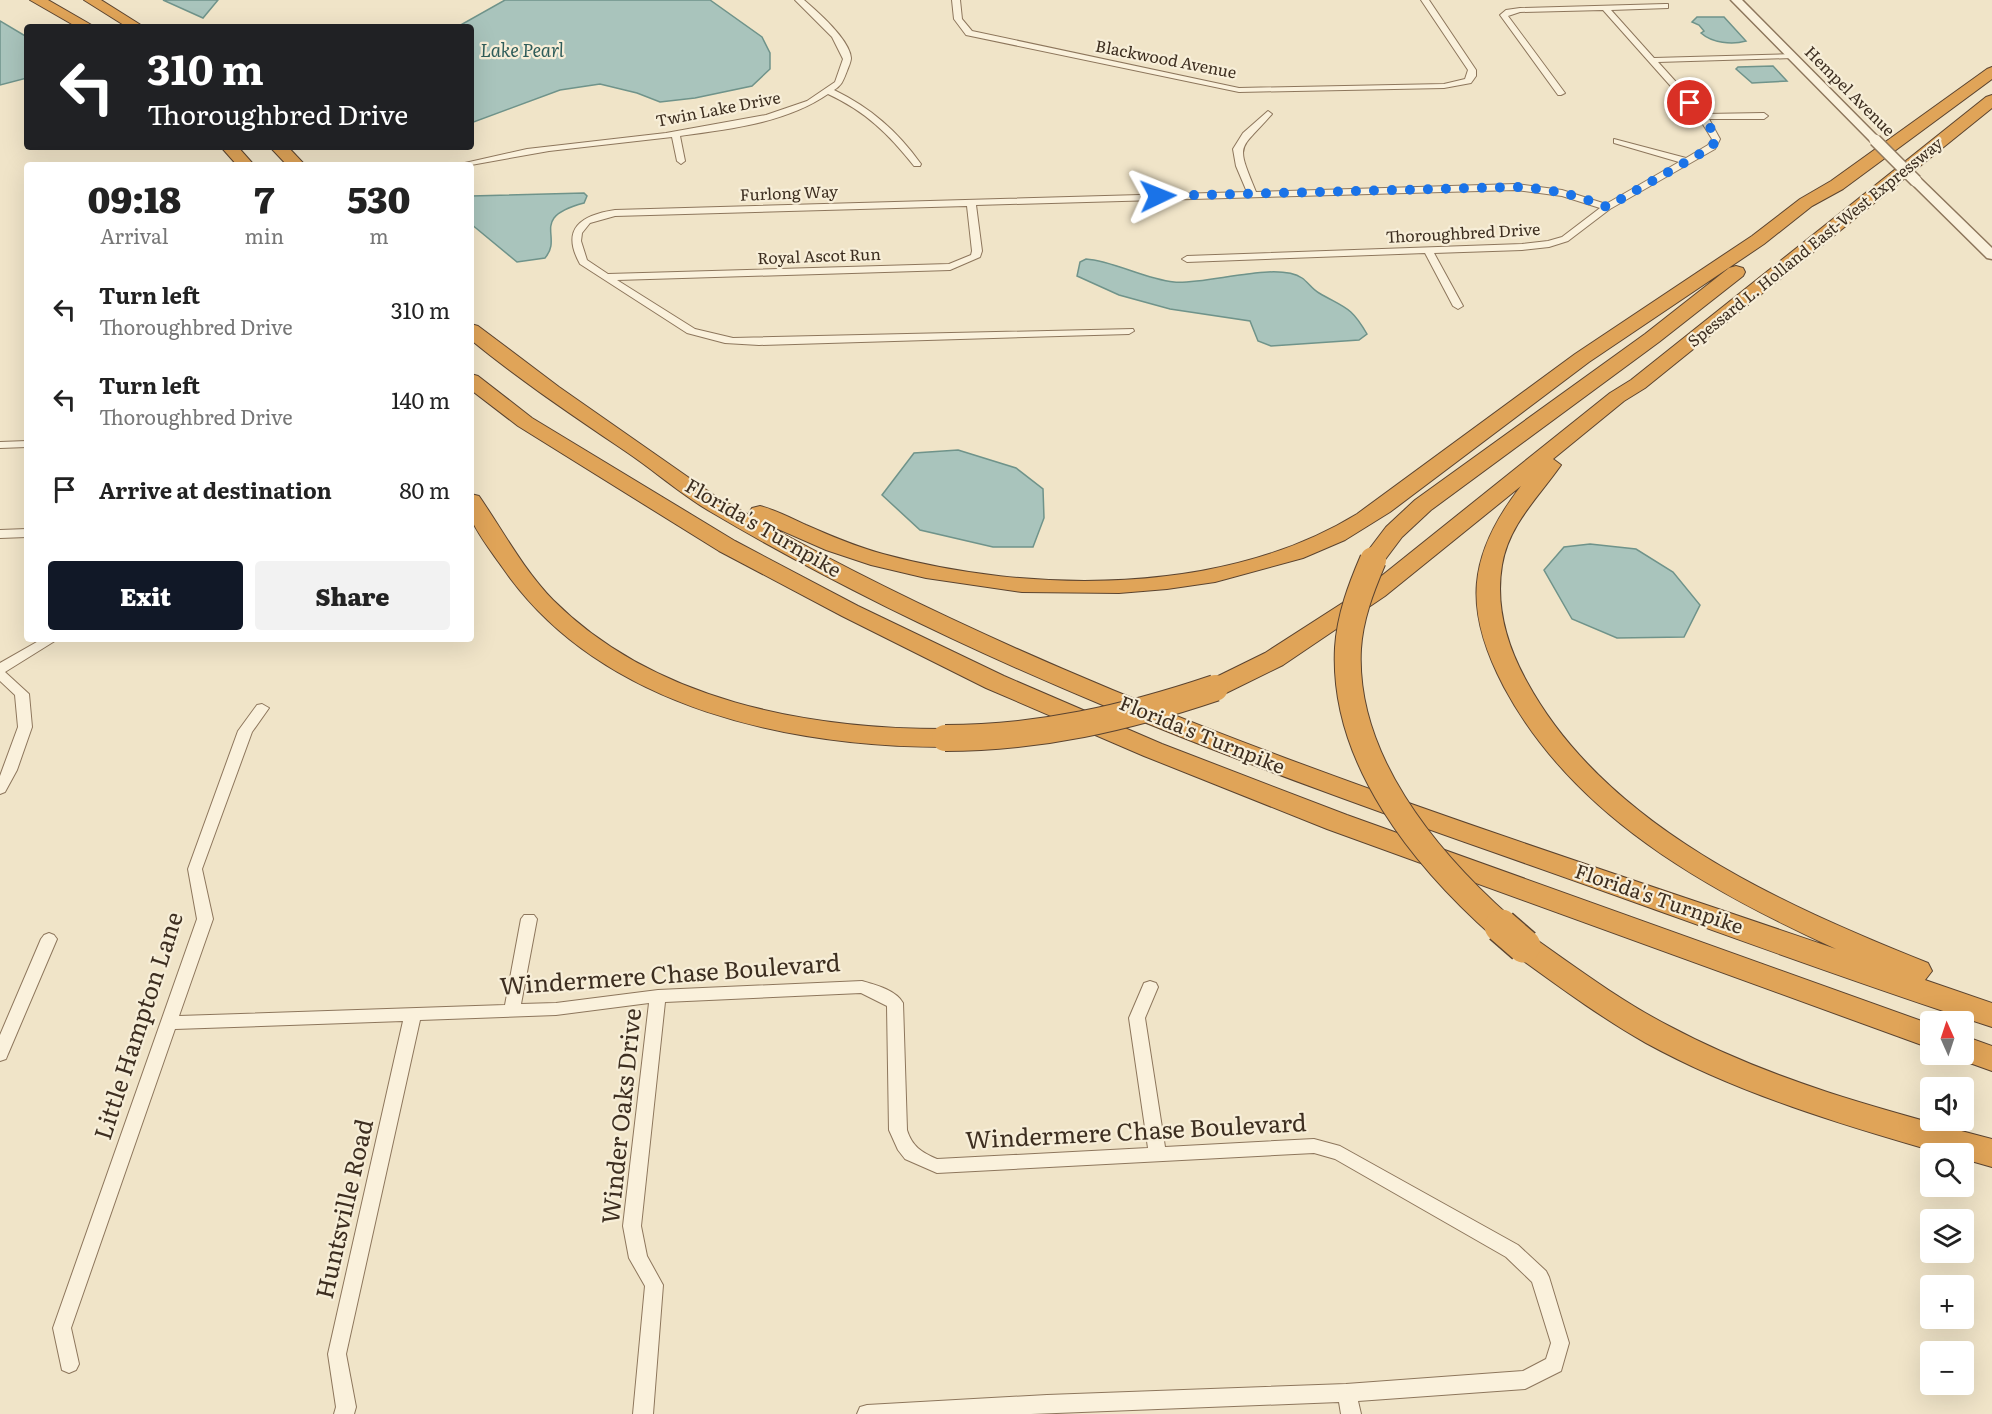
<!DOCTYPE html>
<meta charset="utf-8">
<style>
:root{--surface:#fff;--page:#f2f2f2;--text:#222;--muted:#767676;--accent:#111827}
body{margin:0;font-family:Literata,serif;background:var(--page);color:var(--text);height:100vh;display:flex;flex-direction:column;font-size:22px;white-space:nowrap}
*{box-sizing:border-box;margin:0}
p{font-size:20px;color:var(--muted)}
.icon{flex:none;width:33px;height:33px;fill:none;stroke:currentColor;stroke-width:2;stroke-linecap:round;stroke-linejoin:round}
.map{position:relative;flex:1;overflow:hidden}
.side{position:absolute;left:24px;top:162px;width:450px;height:480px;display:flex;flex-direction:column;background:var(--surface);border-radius:6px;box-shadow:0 6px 24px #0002}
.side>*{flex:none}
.top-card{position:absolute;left:24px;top:24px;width:450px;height:126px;border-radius:6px;box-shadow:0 6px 24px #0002;background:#202124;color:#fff;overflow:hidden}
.needle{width:39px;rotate:357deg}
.fabs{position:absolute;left:1920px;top:1011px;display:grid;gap:12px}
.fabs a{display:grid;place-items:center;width:54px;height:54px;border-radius:6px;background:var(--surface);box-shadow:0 6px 24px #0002;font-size:30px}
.pin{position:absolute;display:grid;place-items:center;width:51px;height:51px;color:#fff;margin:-26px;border:3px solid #fff;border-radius:50%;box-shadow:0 2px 6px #0007}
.me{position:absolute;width:66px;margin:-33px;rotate:88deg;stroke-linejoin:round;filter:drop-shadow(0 0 4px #0008)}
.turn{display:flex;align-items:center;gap:21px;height:126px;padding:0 24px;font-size:27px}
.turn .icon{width:78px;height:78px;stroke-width:2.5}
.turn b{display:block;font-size:42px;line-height:51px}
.eta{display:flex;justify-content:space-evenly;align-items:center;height:102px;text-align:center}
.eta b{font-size:36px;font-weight:800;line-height:42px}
.cta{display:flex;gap:12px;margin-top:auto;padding:12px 24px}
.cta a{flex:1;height:69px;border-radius:6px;background:var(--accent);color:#fff;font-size:24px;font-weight:800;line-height:69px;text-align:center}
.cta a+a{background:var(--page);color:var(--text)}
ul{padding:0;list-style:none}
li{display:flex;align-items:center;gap:18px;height:90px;padding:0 24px}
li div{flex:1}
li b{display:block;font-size:22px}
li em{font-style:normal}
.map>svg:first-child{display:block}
</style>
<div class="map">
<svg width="1992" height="1414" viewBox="0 0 1992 1414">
<rect width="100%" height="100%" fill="#f0e4c8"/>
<path fill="#a9c4bc" stroke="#6f938a" stroke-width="1.5" d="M163,0H218L203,18Z
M505,0H710L762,37L770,53V69L752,86L695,98L660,102L637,93L600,84L560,90L471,123V27H457Z
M1697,17H1724L1746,41C1732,45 1712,43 1701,33L1704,31L1699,25L1692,22Z
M0,21L27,37V78L0,85Z
M1773,66L1787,81L1752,83L1736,69L1738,67Z
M584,193L587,196L584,203C528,218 564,236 545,258L517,262L471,224V196Z
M1086,259C1114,261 1144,279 1174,282C1206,285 1277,261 1302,278C1308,282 1312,289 1319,293C1345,308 1351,306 1367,334L1359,340L1271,346L1258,341L1250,321L1170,309L1119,295L1077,276L1080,262Z
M958,450L1016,468L1043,489L1044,518L1033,547H993L920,530L882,495L914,453Z
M1590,544L1636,549L1673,572L1700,605L1684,637L1617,638L1572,619L1544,570L1564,547Z"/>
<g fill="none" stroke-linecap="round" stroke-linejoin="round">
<defs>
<path id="minor" d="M795,0H804C817,11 850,40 851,58C851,62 848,68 847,71C843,81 842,85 834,90C871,108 897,131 921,164L920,166H914C889,134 865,111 828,94C786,123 730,129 680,136L685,161L681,164L677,161L672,137L549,151L471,165H456L527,149L666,133L766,115L807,101L835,82L843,59L832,37Z
M952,0H960L962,19L972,31L1239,88L1444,84L1465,79L1468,70L1421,0H1429L1476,70V76L1471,83L1444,88L1239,92L966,35L954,19Z
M1665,4H1668V8L1611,10L1654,58L1795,54V58H1792L1658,62L1705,114L1764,113L1768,116L1764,119H1709L1720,139L1715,149L1610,209L1568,241L1549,247L1522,250L1434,253L1463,306L1458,309L1453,306L1425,253L1187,262L1182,259L1187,256L1522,244L1548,241L1562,237L1600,208L1562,196L1516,190L976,205L982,251L980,257L950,270L617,280L695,329L733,338L1133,329L1134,331L1129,334L759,345L725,343L687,333L580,264C560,228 582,215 615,210L1247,192L1236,166L1233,149L1243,133L1268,111L1272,114C1239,152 1235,141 1256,192L1516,184L1562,190L1606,204L1679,162L1614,143V139L1686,158L1708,145L1712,139L1699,118L1603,10L1520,12L1508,16L1565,93L1561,95H1558L1500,15L1506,10L1520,8ZM967,206L972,251L971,255L949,264L608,274L587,260L581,241L582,233L590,223L615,216Z
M27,441V447L0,448V442Z
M27,529V537L0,538V530Z
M42,639H58L5,672L29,694L32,727L17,770L5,792L0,794V776L18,727L15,695L0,681V663Z
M262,704L269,708L252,732L202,869L213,919L179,1016L505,1005L521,919L524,915H534L537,919L521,1004L556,1003L658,990L862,981C876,985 896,990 903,1003L907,1130C912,1146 921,1152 937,1159L1148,1148L1129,1018L1144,983L1150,981L1156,983L1158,987L1145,1018L1165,1147L1314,1139L1340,1146L1518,1245L1546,1271L1549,1277L1569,1343L1561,1371L1525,1389L1358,1401L1361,1414H1341L1339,1402L1031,1414H857L860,1407L867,1405L1047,1395L1346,1384L1523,1371L1546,1359L1551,1343L1532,1282L1506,1257L1335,1159L1314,1153L937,1173L905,1159L898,1150L889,1130L887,1006L861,993L665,1002L641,1226L647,1256L663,1285L653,1414H633L645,1286L629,1258L623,1226L649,1003L556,1015L420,1020L346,1354L356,1407L354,1414H334L336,1407L328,1354L403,1021L175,1029L71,1328L79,1364L76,1370L69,1373L62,1370L53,1328L197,919L188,869L238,731L257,705Z
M49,933L54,935L57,939L8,1054L6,1059L0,1061V1035L41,939L44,935Z"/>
<path id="tertiary" d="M1731,0H1742L1879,138V142H1871Z
M1916,177L1920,178L1992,248V259L1987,258L1912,184L1910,181Z"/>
<path id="motorway" d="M30,0H48L95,27H77Z
M84,0H101L144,27H127Z
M1992,67V79L1843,189L1812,206L1764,244L1589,362L1390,512L1345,540L1303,558L1215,582L1167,589L1119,593L1022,592L926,578L871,565L826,550L760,521C1098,710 1471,824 1836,949C1707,890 1573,816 1504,687C1463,609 1467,556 1521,486L1385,596L1283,665L1224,694L1215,696L1206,694L1202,688L1206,682L1265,653L1369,586L1610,393L1631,380L1986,97L1992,95V108L1645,388L1624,401L1553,459L1561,465C1538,498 1509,524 1502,565C1495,607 1507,646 1527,682C1606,827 1781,904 1928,963L1932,971L1925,980L1992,1003V1027C1837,977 1684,919 1530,865C1249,767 968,664 711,512C682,495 656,472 628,453C575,417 521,381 471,340V324L478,326L559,387L715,496L751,516L749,513L752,508L760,506C776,510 791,518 806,525C831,536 857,547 883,554C1030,594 1223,596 1357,514L1575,354L1752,236L1800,199L1831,181L1987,69Z
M221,147H238L254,165H237Z
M270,147H288L305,165H287Z
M1736,266L1743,268L1745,272L1743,276L1659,342L1431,510L1402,537L1381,565L1373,567L1365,565L1361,560L1386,527L1415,500L1645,334L1729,268Z
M471,374L478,376L532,418L735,541L858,606L1004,676L1162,744L1347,815L1930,1024V1048L1327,829L1144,756L986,688L842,616L719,551L518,426L471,390Z
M471,494L479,496C503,531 523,569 553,600C654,701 807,729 945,729L954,732L958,738L954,744L945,747C791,747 608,709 510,578C502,566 473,529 471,517C470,510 471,502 471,494Z
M1524,935L1534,938C1578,969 1621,1001 1669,1026C1770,1080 1882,1110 1992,1139V1167L1964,1159V1154H1944C1843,1125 1739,1094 1646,1043C1600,1017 1557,985 1514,954L1509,946L1514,938Z
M1964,1036L1992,1046V1071L1953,1057L1952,1054H1964Z"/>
</defs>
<use href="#minor" stroke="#8d765c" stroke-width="2"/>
<use href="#tertiary" stroke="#8d765c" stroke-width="3"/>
<use href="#motorway" stroke="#5b4430" stroke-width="2"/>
<use href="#minor" fill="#faf1dc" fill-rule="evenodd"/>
<use href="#tertiary" fill="#faf1dc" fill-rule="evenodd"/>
<use href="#motorway" fill="#e0a458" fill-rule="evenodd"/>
<defs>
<path id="tertiary-bridge" d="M1875,140L1916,181"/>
<path id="motorway-bridge-far1" d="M1373,560C1361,588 1350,617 1348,648C1342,759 1425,859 1503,928
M945,738C1039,738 1126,718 1215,688"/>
<path id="motorway-bridge" d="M1501,926L1524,946"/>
</defs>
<use href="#tertiary-bridge" stroke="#8d765c" stroke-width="14" stroke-linecap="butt"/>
<use href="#motorway-bridge-far1" stroke="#5b4430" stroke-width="28" stroke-linecap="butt"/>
<use href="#motorway-bridge" stroke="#5b4430" stroke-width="36" stroke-linecap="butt"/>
<use href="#tertiary-bridge" stroke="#faf1dc" stroke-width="11"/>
<use href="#motorway-bridge-far1" stroke="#e0a458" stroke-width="26"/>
<use href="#motorway-bridge" stroke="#e0a458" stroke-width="33"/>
</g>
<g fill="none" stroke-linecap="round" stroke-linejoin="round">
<path stroke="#1a73e8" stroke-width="10" stroke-dasharray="0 18" d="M1158,196L1516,187C1551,189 1574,194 1607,207L1712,147L1716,139L1712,130L1690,103"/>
</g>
<g text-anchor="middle" stroke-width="4.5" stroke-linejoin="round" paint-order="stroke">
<g font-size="16" fill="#3d2e20" stroke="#f7eed8">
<text transform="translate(1166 59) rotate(11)" y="6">Blackwood Avenue</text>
<text transform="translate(1850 91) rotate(45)" y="6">Hempel Avenue</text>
<text transform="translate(718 109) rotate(-11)" y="6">Twin Lake Drive</text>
<text transform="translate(789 193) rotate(-2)" y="6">Furlong Way</text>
<text transform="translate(1463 233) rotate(-3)" y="6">Thoroughbred Drive</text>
<text transform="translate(1815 242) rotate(-39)" y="6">Spessard L. Holland East-West Expressway</text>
<text transform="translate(819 256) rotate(-2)" y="6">Royal Ascot Run</text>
</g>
<g font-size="18" font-style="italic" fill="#2f5d5a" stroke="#f7eed8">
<text x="522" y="57">Lake Pearl</text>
</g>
<g font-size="20" fill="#3d2e20" stroke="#f7eed8">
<text transform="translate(763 528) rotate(30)" y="7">Florida's Turnpike</text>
<text transform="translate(1202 735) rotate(22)" y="7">Florida's Turnpike</text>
<text transform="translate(1659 899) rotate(19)" y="7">Florida's Turnpike</text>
</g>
<g font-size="24" fill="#3d2e20" stroke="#f7eed8">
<text transform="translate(670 975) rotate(-4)" y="8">Windermere Chase Boulevard</text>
<text transform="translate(139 1026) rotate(-72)" y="8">Little Hampton Lane</text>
<text transform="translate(622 1116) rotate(-84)" y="8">Winder Oaks Drive</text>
<text transform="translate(1136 1132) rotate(-3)" y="8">Windermere Chase Boulevard</text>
<text transform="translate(345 1209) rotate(-77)" y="8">Huntsville Road</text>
</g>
</g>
</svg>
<div class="fabs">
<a><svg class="needle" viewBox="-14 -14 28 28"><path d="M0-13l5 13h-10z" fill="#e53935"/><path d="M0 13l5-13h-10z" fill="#767676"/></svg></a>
<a><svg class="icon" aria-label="sound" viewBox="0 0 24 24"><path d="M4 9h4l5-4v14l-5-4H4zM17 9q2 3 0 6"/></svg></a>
<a><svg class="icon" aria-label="search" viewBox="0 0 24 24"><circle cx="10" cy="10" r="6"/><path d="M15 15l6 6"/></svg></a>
<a><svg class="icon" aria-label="layers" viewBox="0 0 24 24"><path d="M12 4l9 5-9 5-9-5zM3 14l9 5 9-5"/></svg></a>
<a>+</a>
<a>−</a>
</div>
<div class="pin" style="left:1690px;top:103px;background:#d93025"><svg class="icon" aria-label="arrive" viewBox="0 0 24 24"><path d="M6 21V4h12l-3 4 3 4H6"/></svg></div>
<svg class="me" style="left:1158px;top:196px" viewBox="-20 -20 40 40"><path d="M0-17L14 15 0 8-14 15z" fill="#1a73e8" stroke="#fff" stroke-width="4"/></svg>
<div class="top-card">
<div class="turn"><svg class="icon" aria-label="left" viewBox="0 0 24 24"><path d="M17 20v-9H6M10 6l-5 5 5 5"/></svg><div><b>310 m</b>Thoroughbred Drive</div></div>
</div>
<section class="side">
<div class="eta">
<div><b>09:18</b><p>Arrival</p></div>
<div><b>7</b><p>min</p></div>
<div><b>530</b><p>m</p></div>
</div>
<ul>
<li><svg class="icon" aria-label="left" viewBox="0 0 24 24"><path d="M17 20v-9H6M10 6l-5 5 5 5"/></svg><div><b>Turn left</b><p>Thoroughbred Drive</p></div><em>310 m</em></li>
<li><svg class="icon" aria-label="left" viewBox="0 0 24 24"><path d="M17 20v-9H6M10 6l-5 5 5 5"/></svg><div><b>Turn left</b><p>Thoroughbred Drive</p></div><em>140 m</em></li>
<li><svg class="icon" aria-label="arrive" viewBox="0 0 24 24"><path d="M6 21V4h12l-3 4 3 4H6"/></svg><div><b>Arrive at destination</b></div><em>80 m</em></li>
</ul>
<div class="cta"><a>Exit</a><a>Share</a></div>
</section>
</div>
